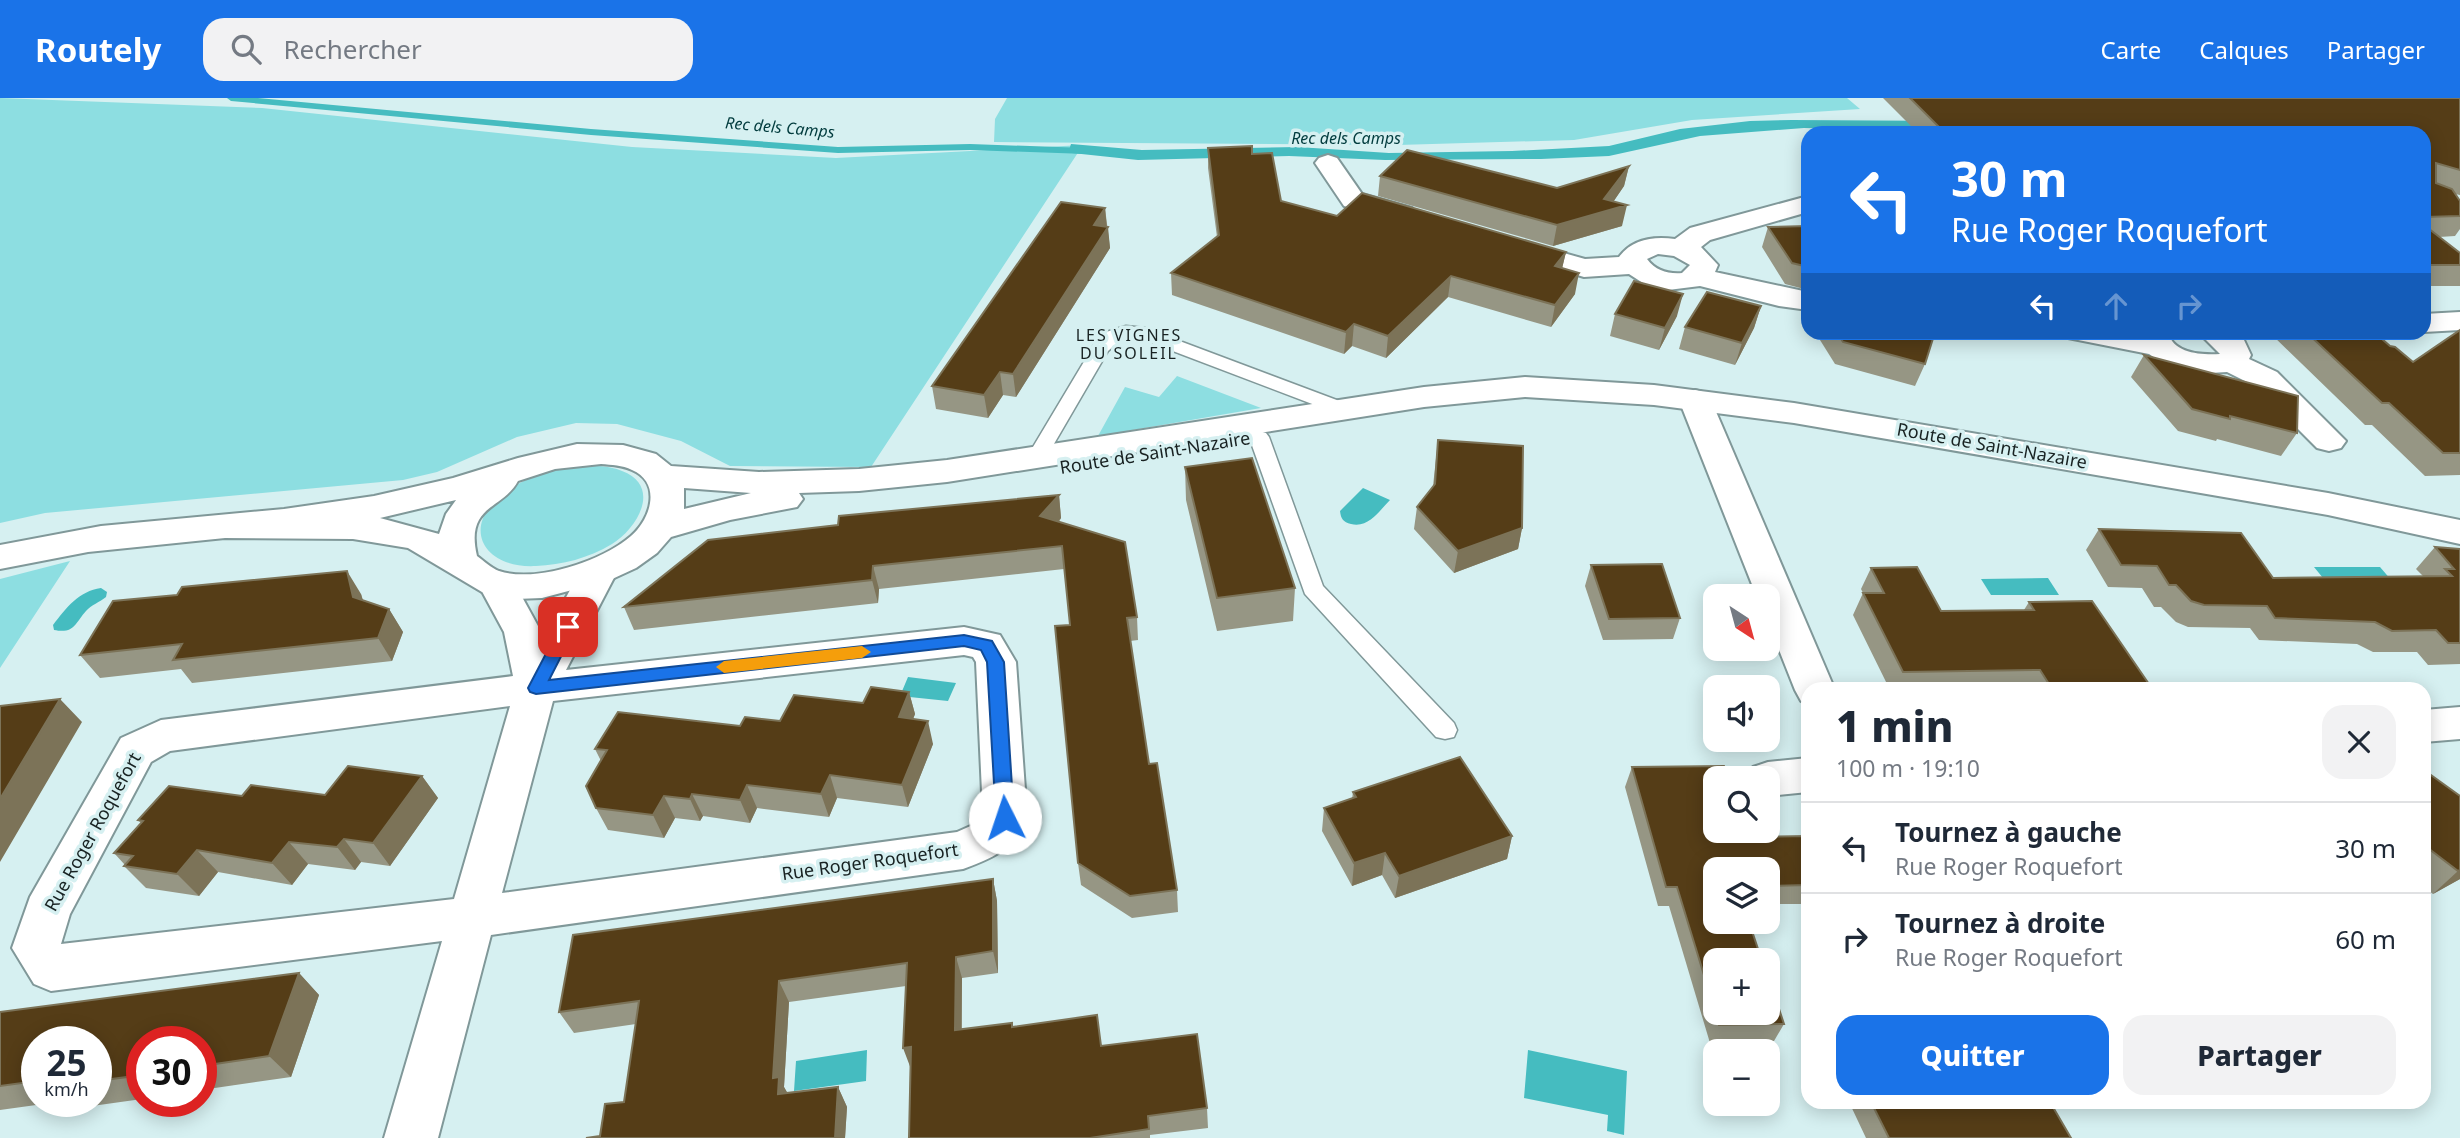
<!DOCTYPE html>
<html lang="fr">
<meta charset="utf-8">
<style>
:root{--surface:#fff;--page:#f2f2f3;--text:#1f2937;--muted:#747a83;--line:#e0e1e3;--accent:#1a73e8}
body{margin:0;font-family:"Noto Sans",sans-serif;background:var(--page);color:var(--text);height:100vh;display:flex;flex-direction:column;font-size:26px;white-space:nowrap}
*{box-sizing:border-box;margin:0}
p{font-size:23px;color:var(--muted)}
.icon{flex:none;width:38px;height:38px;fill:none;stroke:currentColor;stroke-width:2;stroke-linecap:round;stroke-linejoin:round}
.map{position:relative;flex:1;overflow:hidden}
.sheet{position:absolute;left:1801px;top:584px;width:630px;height:427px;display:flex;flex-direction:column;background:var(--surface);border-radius:21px;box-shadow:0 4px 18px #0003}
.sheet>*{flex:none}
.hud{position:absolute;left:1801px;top:28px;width:630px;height:214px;border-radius:21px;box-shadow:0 4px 18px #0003;background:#1a73e8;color:#fff;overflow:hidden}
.needle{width:46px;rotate:144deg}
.buttons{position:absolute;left:1703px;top:486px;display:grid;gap:14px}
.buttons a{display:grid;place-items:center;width:77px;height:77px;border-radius:14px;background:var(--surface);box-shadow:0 4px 18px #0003;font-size:35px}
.speed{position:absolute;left:21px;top:928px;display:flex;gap:14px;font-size:35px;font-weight:700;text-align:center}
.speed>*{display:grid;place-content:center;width:91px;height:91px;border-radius:50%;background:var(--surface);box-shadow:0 4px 18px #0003;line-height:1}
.speed small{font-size:18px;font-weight:400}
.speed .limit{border:10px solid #d22;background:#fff;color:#111}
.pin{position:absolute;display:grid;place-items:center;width:60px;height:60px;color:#fff;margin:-30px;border-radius:14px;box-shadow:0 4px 10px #0006}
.me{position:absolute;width:77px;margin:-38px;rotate:356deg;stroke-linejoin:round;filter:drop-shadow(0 0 5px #0008)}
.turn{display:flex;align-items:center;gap:24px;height:147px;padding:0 35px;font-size:32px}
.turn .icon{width:91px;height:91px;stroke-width:2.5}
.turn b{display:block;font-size:49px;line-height:60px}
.lanes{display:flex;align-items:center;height:66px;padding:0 35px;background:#0003;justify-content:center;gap:35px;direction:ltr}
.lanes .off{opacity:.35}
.round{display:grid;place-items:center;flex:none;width:74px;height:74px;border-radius:21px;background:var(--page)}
.overview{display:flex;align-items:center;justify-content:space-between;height:119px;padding:0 35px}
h1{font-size:42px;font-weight:800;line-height:52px}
.button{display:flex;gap:14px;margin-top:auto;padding:14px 35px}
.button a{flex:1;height:80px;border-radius:21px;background:var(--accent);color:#fff;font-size:28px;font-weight:800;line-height:80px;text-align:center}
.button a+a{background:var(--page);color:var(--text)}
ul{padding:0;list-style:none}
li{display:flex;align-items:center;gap:21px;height:91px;padding:0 35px;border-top:2px solid var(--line)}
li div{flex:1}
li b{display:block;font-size:26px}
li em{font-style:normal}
header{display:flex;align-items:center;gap:42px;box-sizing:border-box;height:98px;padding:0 35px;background:var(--accent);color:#fff}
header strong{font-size:33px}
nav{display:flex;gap:38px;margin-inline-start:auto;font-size:24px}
.search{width:490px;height:63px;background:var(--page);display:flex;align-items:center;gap:18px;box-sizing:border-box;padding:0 24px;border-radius:21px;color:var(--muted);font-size:26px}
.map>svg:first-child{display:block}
</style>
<header>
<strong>Routely</strong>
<div class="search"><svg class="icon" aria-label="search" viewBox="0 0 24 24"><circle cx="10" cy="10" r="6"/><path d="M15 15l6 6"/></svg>Rechercher</div>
<nav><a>Carte</a><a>Calques</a><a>Partager</a></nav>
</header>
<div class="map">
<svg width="2460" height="1040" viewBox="0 0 2460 1040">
<rect width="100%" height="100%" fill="#d6f0f1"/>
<path fill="#8ddee1" d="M0,0L262,10L632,49L836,60L1083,47L871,369L730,368L681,343L617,326L576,325L517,339L437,374L403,382L45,415L0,425Z
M1007,0H1847L1860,11L1692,22L1574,42L1398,47L994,44L995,21Z
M1177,278L1261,310L1098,338L1125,289L1159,299Z
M580,367C594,368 608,367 622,373C662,388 638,430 612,446C589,460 562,467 536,468C483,471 459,428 505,394C527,378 554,372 580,367Z
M70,463L0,570V481Z"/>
<path fill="#45bcc0" d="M1792,22L2460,26L1921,33L1804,30L1700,38L1609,58L1541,61L1385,62L1289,58L1138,62L1072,55L1069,52L1071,46L1142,52L1298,49L1389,55L1512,53L1609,48L1680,31L1750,23Z
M1363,390L1390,402C1378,414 1369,430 1351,426C1343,424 1341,421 1340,413Z
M2314,469H2380L2398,490L2332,491Z
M2048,480L2059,497H1991L1981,481Z
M101,490L107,494L106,499C100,504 91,507 86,513C75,525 75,536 54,532L53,527C66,510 79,493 101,490Z
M908,579L956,585L948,603L900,598Z
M867,952L866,983L794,993L796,963Z
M1528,952L1627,973L1624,1037L1607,1033L1608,1017L1524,1000Z"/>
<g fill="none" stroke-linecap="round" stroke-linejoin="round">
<path fill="#45bcc0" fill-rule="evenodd" d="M227,0H258L591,31L838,49L970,46L1086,50L1091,53L1086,56L970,52L838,55L591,37L231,3Z"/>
<defs>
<path id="service" d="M1126,228L1145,230L1350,307L1353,311L1350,315H1336L1136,239H1124L1108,253L1044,363H1030L1027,359L1094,247L1106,234Z
M1259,333L1266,335L1269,339L1323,488L1454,625L1457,632L1454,639L1445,641L1436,639L1305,496L1249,339L1252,335Z"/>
<path id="minor" d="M1328,57L1337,60L1362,96L1412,110L1415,116L1412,122L1402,124L1344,108L1315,65L1319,60Z
M1808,98V114L1710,142L1701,149L1718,167L1715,174L1808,194V212L1779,208L1700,188L1668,192L1646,187L1629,176L1584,179L1504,155L1500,149L1504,143L1514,141L1585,161L1619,159C1632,141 1654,138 1675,141L1690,130ZM1658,156L1674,158L1690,167L1682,175C1668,176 1656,173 1647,161Z
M2460,214V232L2424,234V216Z
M2064,234H2168C2173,256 2202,257 2220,256L2198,234H2233L2244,242L2251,257L2249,261L2277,274L2346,343L2341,350L2329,353L2317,350L2255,288L2227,274L2210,275L2184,271L2161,264L2149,256L2068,240Z
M1695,292L1706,295L1711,302L1835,592H1808V605L1801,603L1795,592L1768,524V499H1757L1679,302L1684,295Z
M598,461L611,465L617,474L566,572L964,529L1000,537L1016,564L1027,720C1011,752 996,759 963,771L491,837L438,1040H384L442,843L51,893L34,886L12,850L30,799L121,640L161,622L513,578L504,534L478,486L484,477L497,473L510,477L544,539L585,465ZM964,557L973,559L976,564L983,716L975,726L957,734L502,795L553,603ZM510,608L454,801L61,846L70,816L151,664L170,653Z
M2460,609V641L2424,644V612Z
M1808,660V694L1768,698V681H1747L1753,669L1768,664Z"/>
<path id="tertiary" d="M1525,279L1654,287L1794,305L2328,395L2460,422V446L2328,417L1794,325L1654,307L1525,299L1424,309L947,384L859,393L799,395L803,401L797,409L730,422L671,439L657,455L636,470L610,482L542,500L516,501L482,494L408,450L353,441L225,440L88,454L0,471V447L101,428L284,411L374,398L453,380L518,360L577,346L623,347L656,356L671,368L759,374L859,371L947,362L1424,289ZM601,366C612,367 622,367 632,372C662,385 651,421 631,438C602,463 537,485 499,473C491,470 484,463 477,458C465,407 502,412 518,383L555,371ZM684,390L751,395L684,411ZM456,402L446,416L439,436L380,420Z"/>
</defs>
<use href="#service" stroke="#809899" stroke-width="3"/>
<use href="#minor" stroke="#809899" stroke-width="4"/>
<use href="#tertiary" stroke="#809899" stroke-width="4"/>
<use href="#service" fill="#fff" fill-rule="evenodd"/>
<use href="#minor" fill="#fff" fill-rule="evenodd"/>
<use href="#tertiary" fill="#fff" fill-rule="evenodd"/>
</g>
<path fill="#969684" d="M1883,0H2460V97L2455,96L2460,103V131L2455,138L2439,139L2460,155V188H2424V35H1869L1917,34Z
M1208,50L1252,56L1281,103L1337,118L1566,154L1562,170L1575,196L1551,229L1448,199L1386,260L1352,248L1344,256L1172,197L1171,175L1217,139L1208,70Z
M1629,68L1624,88L1613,104L1622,128L1553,148L1378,98L1380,78L1557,90Z
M1105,110L1110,150L1016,299L1003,297L988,320L936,311L932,288Z
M1808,128V192L1785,186L1762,149L1768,129Z
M1808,200V223L1803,215Z
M1761,208L1754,230L1735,267L1679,251L1685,229Z
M1615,216L1677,218L1659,252L1610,238Z
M2460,232V377L2425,378L2372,327H2365L2269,234H2374L2390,248L2413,264Z
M1815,234H1935L1925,266L1915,288L1835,266Z
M2144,257L2297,335L2281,358L2217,341L2216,343L2178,333L2131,279Z
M1438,342L1522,430L1518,451L1454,475L1414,431L1417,409L1433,388Z
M1185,369L1295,490L1293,523L1217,533L1186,402Z
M1059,397L1061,420L1059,424L1137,519L1138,542L1130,543L1149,666L1177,792L1178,814L1132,820L1081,787L1078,765L1070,527L1064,471L879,491L878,505L634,532L624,509L838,427Z
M2099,431L2273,480L2423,478L2416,471L2435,449L2460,451V566L2428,567L2417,554H2373L2357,546L2259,542L2250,530L2188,529L2176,524L2161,509H2154L2142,490L2108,489L2086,452Z
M1591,467L1680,520L1673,541L1603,542L1585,488Z
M1871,470L1941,513L2024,512L2029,504L2153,592H1890L1853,517L1863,495L1861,491Z
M361,496L363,502L389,511L403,534L392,563L192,585L181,571L100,580L80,557Z
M909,594L915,616L913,621L933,646L908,709L837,700L829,719L757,710L750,725L703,718L700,723L675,720L664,740L608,732L596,710L601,663L595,651L780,623L863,605Z
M1632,669L1749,739L1808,738V806H1768V772H1715V915H1768L1784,926L1774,943L1710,945L1669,808H1658L1625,689Z
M2424,672L2460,698V781L2433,796L2424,789Z
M422,678L438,700L390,768L361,764L355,772L308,766L292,787L218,774L199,798L146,790L124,768L125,767L114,755L141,725L138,722L325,697Z
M1353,694L1512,738L1507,761L1395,800L1382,777L1352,788L1322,733L1324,710L1352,701Z
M993,781L997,803L998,875L962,880V931L1012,929L1101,948L1207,1010L1208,1030L1150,1037V1040H909L910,970L906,888L789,904L784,989L787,995L838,989L847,1009L845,1040H586L600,1038L624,1004L636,926L574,935L559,914Z
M299,875L319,897L291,979L201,992V943H142V1001L92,1008L85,1003H96V943H37V1003H65L0,1012V914Z
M1849,1004H2050L2071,1040H1866Z"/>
<path fill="#7c7358" d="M1629,68L1624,88L1607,113L1627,107L1622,128L1553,148L1557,127L1604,101Z
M1105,110L1107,131L1108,129L1110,150L1016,299L1013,276L1094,127Z
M1566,154L1561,175L1555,168Z
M1579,175L1575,196L1551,229L1555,207Z
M1451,178L1448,199L1386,260L1388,238Z
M1683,196L1677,218L1659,252L1665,230Z
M1761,208L1754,230L1735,267L1742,245Z
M1354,226L1352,248L1344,256L1346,234Z
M1000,274L1003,297L988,320L984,297Z
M1059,397L1061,420L1043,441L1040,418Z
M1522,430L1518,451L1454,475L1458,453Z
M873,468L879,491L878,505L872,482Z
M347,473L361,496L368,522L353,499Z
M389,511L403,534L392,563L378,540Z
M909,594L915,616L905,642L899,619Z
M60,601L82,624L0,764V701Z
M928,623L933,646L908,709L902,687Z
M830,677L837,700L829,719L821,696Z
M422,678L438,700L390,768L373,745Z
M747,687L757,710L750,725L740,702Z
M692,696L703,718L700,723L690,701Z
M664,698L675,720L664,740L653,717Z
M1512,738L1507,761L1395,800L1399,778Z
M344,741L361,764L355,772L337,749Z
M289,744L308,766L292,787L272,765Z
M197,752L218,774L199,798L177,776Z
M1385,755L1382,777L1352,788L1354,765Z
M2460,772V781L2433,796L2458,773Z
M993,781L997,803L998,875L993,853Z
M956,859L962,880L961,952L955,932Z
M299,875L319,897L291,979L269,958Z
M779,883L789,904L784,989L790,999L778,996L773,980Z
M911,949V971L903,950Z
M838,989L847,1009L845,1040H835Z"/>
<path fill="#553d17" stroke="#7c7358" stroke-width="2" d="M1910,0H2460V72L2436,65V85L2452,91L2460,103V118L2424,119V35H1945Z
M1936,34L1937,35H1869Z
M1252,48V56L1272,55L1281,103L1337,118L1362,95L1566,154L1555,168L1579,175L1555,207L1451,178L1388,238L1354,226L1346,234L1171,175L1219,137L1208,50Z
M1407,52L1557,90L1629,68L1604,101L1627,107L1557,127L1380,78Z
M1061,104L1105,110L1094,127L1108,129L1013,276L1000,274L984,297L932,288Z
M2424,127L2460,155V167H2424Z
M1808,128V169L1792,165L1768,129Z
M1634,183L1683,196L1665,230L1615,216Z
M1707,194L1761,208L1742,245L1685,229Z
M2460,232V355H2443L2389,305H2382L2306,234H2374L2390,248L2395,249L2413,264Z
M1837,234H1935L1925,266L1843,244Z
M2144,257L2298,298L2297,335L2230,318V321L2192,311Z
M1438,342L1523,348L1522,430L1458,453L1417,409L1435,386Z
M1252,360L1295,490L1217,500L1185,369Z
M1059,397L1040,418L1125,444L1137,519L1127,520L1149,666L1157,665L1177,792L1130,798L1078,765L1055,528L1070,527L1062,448L873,468L872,482L624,509L708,442L838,427L839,418Z
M2099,431L2241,435L2273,480L2452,478L2445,471H2454L2435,449L2460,451V545H2448L2436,532L2392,533L2375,524L2275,520L2267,508L2204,507L2191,503L2176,487H2169L2157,468L2121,467Z
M1662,466L1680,520L1609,521L1591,467Z
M1917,469L1941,513L2034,512L2029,504L2092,503L2153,592H2065L2061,586H2049L2040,572L1903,574L1863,495H1884L1871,470Z
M347,473L353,499L389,511L378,540L173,562L182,546L80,557L113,503L177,497L182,489Z
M871,589L909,594L899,619L928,623L902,687L830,677L821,696L747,687L740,702L692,696L690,701L664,698L653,717L596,710L586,688L607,652L595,651L618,614L740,628L745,619L780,623L794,597L863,605Z
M60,601L0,701V608Z
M1460,659L1512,738L1399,778L1385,755L1354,765L1324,710L1356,699L1353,694Z
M348,668L422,678L373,745L344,741L337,749L289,744L272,765L197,752L177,776L124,768L133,758L114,755L143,723L138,722L169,688L242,698L251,687L325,697Z
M1724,668L1729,681H1715V733H1747L1749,739L1808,738V787L1768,788V772H1715V824H1749L1762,863H1715V913L1677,789H1666L1632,669Z
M2424,672L2460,698V772L2458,773L2424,747Z
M993,781V853L956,859L955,932L1012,925V929L1097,917L1101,948L1197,936L1207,1010L1148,1018L1149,1031L1090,1040H909L911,949L903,950L907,865L779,883L773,980L779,979L778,996L838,989L835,1040H586L600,1038L605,1006L624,1004L639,903L559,914L573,837Z
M299,875L269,958L201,968V943H142V977L96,983V943H37V983L0,988V914Z
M1768,878L1784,926L1719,927L1716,915H1768Z
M1871,1004H2050L2071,1040H1889Z"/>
<path fill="#1a73e8" stroke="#114b97" stroke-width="2" d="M568,524L576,529L549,582L964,537L992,543L1004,564L1014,720L1012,725L1005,727L999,725L996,720L987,564L981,552L964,548L536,596L530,594L528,590L560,529Z"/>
<path fill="#f59e0b" d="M862,548L871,554L862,560L724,575L716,569L724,563Z"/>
<g text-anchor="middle" stroke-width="7" stroke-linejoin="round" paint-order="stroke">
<g font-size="16" font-style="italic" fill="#013b3d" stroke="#d6f0f1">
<text transform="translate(780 29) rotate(5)" y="6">Rec dels Camps</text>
<text x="1346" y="46">Rec dels Camps</text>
</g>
<g font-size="16" letter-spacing="2" fill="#182222" stroke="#d6f0f1">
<text x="1129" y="243">LES VIGNES<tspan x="1129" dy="18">DU SOLEIL</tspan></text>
</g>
<g font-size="18" fill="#182222" stroke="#d6f0f1">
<text transform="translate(1992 348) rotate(10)" y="6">Route de Saint-Nazaire</text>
<text transform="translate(1155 355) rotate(-9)" y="6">Route de Saint-Nazaire</text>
<text transform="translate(93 734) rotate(-61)" y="6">Rue Roger Roquefort</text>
<text transform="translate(870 764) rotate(-8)" y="6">Rue Roger Roquefort</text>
</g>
</g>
</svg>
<div class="buttons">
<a><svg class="needle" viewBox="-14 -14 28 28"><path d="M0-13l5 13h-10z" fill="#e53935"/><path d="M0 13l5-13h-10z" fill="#747a83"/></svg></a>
<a><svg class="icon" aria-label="sound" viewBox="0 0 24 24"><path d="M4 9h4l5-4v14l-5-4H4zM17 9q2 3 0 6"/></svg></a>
<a><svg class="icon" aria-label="search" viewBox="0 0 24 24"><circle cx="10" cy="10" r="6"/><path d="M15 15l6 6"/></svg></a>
<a><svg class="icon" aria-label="layers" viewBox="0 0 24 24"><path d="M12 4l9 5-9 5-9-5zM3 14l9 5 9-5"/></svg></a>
<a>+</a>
<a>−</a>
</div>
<div class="speed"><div>25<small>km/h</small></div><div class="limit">30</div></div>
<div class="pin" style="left:568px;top:529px;background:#d93025"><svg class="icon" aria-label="arrive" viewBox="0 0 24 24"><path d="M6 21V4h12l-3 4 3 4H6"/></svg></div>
<svg class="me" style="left:1005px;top:720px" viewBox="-20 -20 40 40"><circle r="19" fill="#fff"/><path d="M0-13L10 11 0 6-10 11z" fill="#1a73e8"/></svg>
<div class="hud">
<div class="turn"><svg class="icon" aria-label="left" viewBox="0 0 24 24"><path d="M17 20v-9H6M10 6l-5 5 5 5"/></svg><div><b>30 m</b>Rue Roger Roquefort</div></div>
<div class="lanes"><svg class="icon" aria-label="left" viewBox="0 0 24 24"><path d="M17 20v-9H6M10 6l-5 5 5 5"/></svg><svg class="icon off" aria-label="ahead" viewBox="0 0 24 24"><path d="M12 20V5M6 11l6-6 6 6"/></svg><svg class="icon off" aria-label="right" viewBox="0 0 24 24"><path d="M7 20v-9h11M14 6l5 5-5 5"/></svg></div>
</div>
<section class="sheet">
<div class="overview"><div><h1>1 min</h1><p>100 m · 19:10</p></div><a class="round"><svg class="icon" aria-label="close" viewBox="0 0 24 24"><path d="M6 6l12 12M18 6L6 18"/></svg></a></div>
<ul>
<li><svg class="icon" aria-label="left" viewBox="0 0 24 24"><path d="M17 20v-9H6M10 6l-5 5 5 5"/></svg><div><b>Tournez à gauche</b><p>Rue Roger Roquefort</p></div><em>30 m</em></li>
<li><svg class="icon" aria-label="right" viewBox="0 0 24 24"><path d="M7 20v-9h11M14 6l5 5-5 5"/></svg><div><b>Tournez à droite</b><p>Rue Roger Roquefort</p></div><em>60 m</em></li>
</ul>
<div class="button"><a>Quitter</a><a>Partager</a></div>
</section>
</div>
